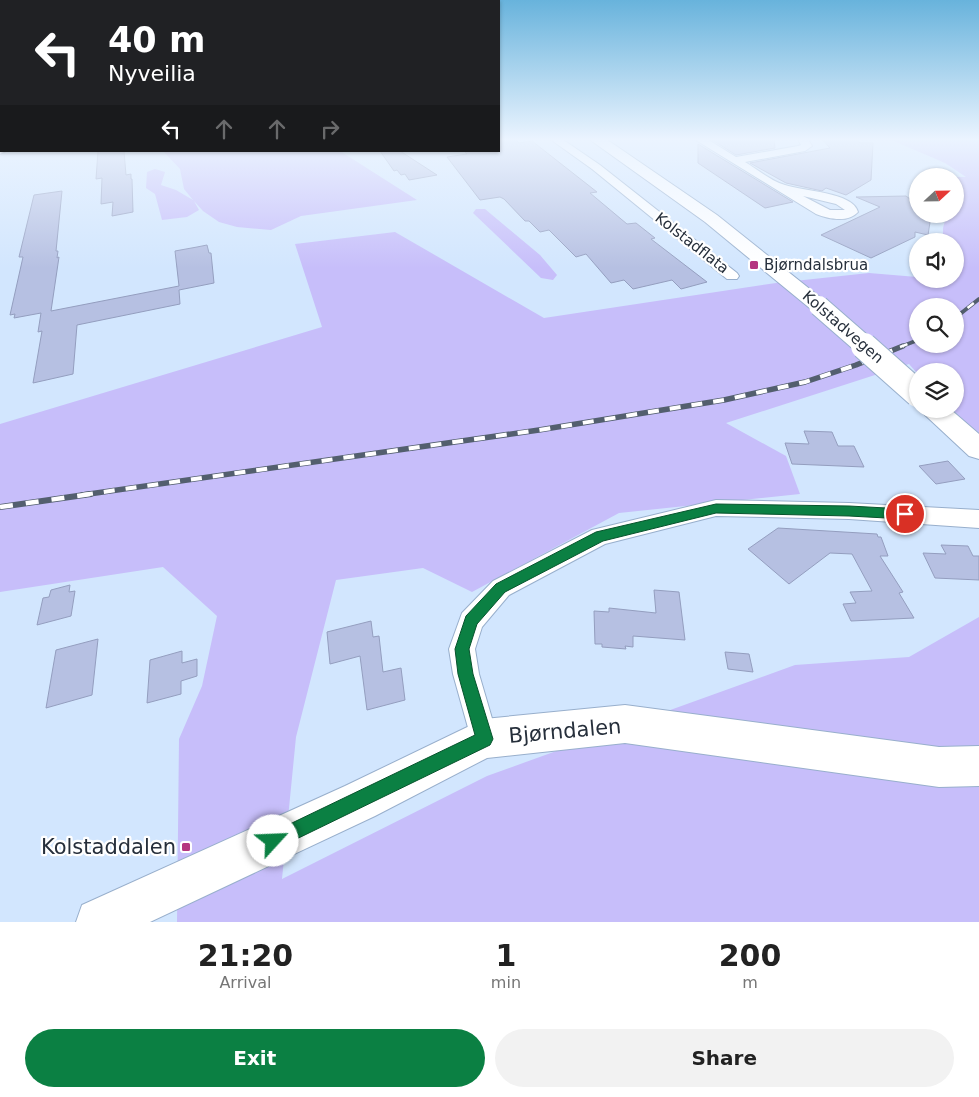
<!DOCTYPE html>
<meta charset="utf-8">
<style>
:root{--surface:#fff;--page:#f2f2f2;--text:#222;--muted:#767676;--accent:#0b8043}
body{margin:0;font-family:"DejaVu Sans",sans-serif;background:var(--page);color:var(--text);height:100vh;display:flex;flex-direction:column;font-size:19px;white-space:nowrap}
*{box-sizing:border-box;margin:0}
p{font-size:16px;color:var(--muted)}
.icon{flex:none;width:28px;height:28px;fill:none;stroke:currentColor;stroke-width:2;stroke-linecap:round;stroke-linejoin:round}
.map{position:relative;height:922px;overflow:hidden}
.sheet{display:flex;flex-direction:column;background:var(--surface);flex:1}
.sheet>*{flex:none}
.top-card{position:absolute;left:0px;top:0px;width:500px;height:152px;box-shadow:0 1px 4px #0004;background:#202124;color:#fff;overflow:hidden}
.needle{width:32px;rotate:68deg}
.tools{position:absolute;left:909px;top:168px;display:grid;gap:10px}
.tools a{display:grid;place-items:center;width:55px;height:55px;border-radius:50%;background:var(--surface);box-shadow:0 1px 4px #0004;font-size:25px}
.pin{position:absolute;display:grid;place-items:center;width:42px;height:42px;color:#fff;margin:-21px;border:2px solid #fff;border-radius:50%;box-shadow:0 1px 5px #0007}
.me{position:absolute;width:55px;margin:-28px;rotate:65deg;stroke-linejoin:round;filter:drop-shadow(0 0 4px #0008)}
.turn{display:flex;align-items:center;gap:18px;height:105px;padding:0 25px;font-size:22px}
.turn .icon{width:65px;height:65px;stroke-width:2.5}
.turn b{display:block;font-size:35px;line-height:42px}
.lanes{display:flex;align-items:center;height:48px;padding:0 25px;background:#0003;justify-content:center;gap:25px;direction:ltr}
.lanes .off{opacity:.35}
.eta{display:flex;justify-content:space-evenly;align-items:center;height:85px;text-align:center}
.eta b{font-size:30px;font-weight:700;line-height:35px}
.primary-button{display:flex;gap:10px;margin-top:auto;padding:10px 25px}
.primary-button a{flex:1;height:58px;border-radius:30px;background:var(--accent);color:#fff;font-size:20px;font-weight:700;line-height:58px;text-align:center}
.primary-button a+a{background:var(--page);color:var(--text)}
.map>svg:first-child{display:block}
</style>
<div class="map">
<svg width="979" height="922" viewBox="0 0 979 922">
<rect width="100%" height="100%" fill="#d2e6fe"/>
<path fill="#c7befa" fill-rule="evenodd" d="M889,139H979V437L952,409H955V371H918L917,373L909,364L726,423L786,456L800,494L619,513L472,592L423,568L336,580L296,737L282,879L487,776L795,665L909,657L979,617V922H177L179,739L202,686L217,616L163,567L0,592V424L322,327L295,244L395,232L544,318L776,283L869,273L917,277L918,279H955V241H943V228L947,214H955V177H966L945,163ZM918,306H955V344H918Z
M163,151H340L417,200L301,216L271,230L237,227L219,222L203,211L194,201L199,210L187,217L162,220L155,194L146,188L147,172L155,169L165,172L161,185L176,190L193,200L184,189L180,169Z
M476,209H485L540,255L557,275L553,280L541,278L473,213Z"/>
<path fill="#b6c0e2" stroke="#949ebf" d="M499,139H515L519,143L532,141L597,192L590,193L627,224L636,223L655,238L651,239L707,282L681,289L672,280L633,289L624,280L611,283L586,254L576,257L549,230L540,232L529,221H525L504,199L500,197L480,200L447,157L467,154L464,151H499Z
M711,139H774L775,148L736,155Z
M822,139H856L860,143H873L871,180L846,195L826,188L822,191L786,183L750,163L830,148Z
M698,144L793,202L765,208L698,163Z
M98,151H124L126,175L131,174V179H132L133,212L112,216L113,202L101,204L102,178L96,179Z
M380,151H400L437,175L409,180L405,174L401,175L397,170L394,171Z
M62,191L56,251H58L57,258L59,257L51,311L179,286L175,251L197,247L207,245L209,253H211L214,283L179,290L180,304L77,325L73,374L33,383L42,331L38,332L41,313L14,318L15,314L10,315L23,257H19L34,195Z
M906,196L918,205V214H928L931,216L928,235L915,232V237L871,258L821,235L880,207L856,197Z
M804,431L832,432L838,446H854L864,467L792,464L785,443L809,444Z
M948,461L965,479L936,484L919,466Z
M778,528L877,534L878,537H881L888,556H880L903,592L899,593L914,618L851,621L843,604L856,603L850,592L872,591L852,554L830,553L789,584L748,549Z
M941,545L968,546L973,556H979V580L935,578L923,553L946,554Z
M70,585L69,592L75,591L71,616L37,625L43,598L49,597L51,590Z
M654,590L679,592L685,640L633,636V647L625,646L626,649L602,647V644H595L594,611L609,612V608L656,613Z
M371,621L373,637L379,636L383,672L401,668L405,700L367,710L360,656L330,664L327,632Z
M98,639L92,695L46,708L56,650Z
M182,651V663L197,659V676L181,681V694L147,703L150,660Z
M725,652L749,654L753,672L728,669Z"/>
<g fill="none" stroke-linecap="round" stroke-linejoin="round">
<defs>
<path id="street" d="M550,139H562L600,165L737,273L739,276L737,279H727L592,169Z
M694,139H707L736,157L798,146L801,145L798,139H808L812,146L805,151L745,162C757,169 771,181 785,185C802,191 853,192 858,212C848,223 829,219 816,214ZM803,196L836,204L845,210H830Z
M716,500L849,503L979,510V528L849,519L716,516L605,544L509,595L482,627L475,649L479,674L498,739L494,749L484,753L474,749L453,674L449,649L462,613L493,581L592,530Z"/>
<path id="secondary" d="M589,139H606L717,215L826,302L830,306L826,310L819,312L812,310L705,222Z
M0,141L1,151H6L0,154Z
M921,409H950L979,434V459L969,456L925,415Z
M625,705L939,747L979,746V786L939,787L625,743L487,758L375,816L150,922H76L82,905L345,786L484,719Z"/>
</defs>
<use href="#street" stroke="#98afcc" stroke-width="2"/>
<use href="#secondary" stroke="#98afcc" stroke-width="2"/>
<use href="#street" fill="#fff" fill-rule="evenodd"/>
<use href="#secondary" fill="#fff" fill-rule="evenodd"/>
<defs>
<path id="rail-far2" d="M955,318L979,299
M900,347L918,340"/>
<path id="rail-far1" d="M82,495L539,430L724,400L805,382L856,365L903,346"/>
<path id="rail" d="M0,507L91,494"/>
</defs>
<use href="#rail-far2" stroke="#535f6e" stroke-width="4"/>
<use href="#rail-far1" stroke="#535f6e" stroke-width="5.5"/>
<use href="#rail" stroke="#535f6e" stroke-width="6"/>
<use href="#rail-far2" stroke="#fff" stroke-width="2.5" stroke-dasharray="8" stroke-linecap="butt"/>
<use href="#rail-far1" stroke="#fff" stroke-width="4" stroke-dasharray="11" stroke-linecap="butt"/>
<use href="#rail" stroke="#fff" stroke-width="4.5" stroke-dasharray="13" stroke-linecap="butt"/>
<defs>
<path id="secondary-bridge-far1" d="M819,306L866,347"/>
<path id="secondary-bridge" d="M864,346L918,394"/>
</defs>
<use href="#secondary-bridge-far1" stroke="#98afcc" stroke-width="22" stroke-linecap="butt"/>
<use href="#secondary-bridge" stroke="#98afcc" stroke-width="28" stroke-linecap="butt"/>
<use href="#secondary-bridge-far1" stroke="#fff" stroke-width="20"/>
<use href="#secondary-bridge" stroke="#fff" stroke-width="26"/>
</g>
<linearGradient id="sky" x2="0" y2="1"><stop stop-color="#68b3dc"/><stop offset="0.52" stop-color="#ebf4ff"/><stop offset="1" stop-color="#ebf4ff" stop-opacity="0"/></linearGradient>
<rect width="979" height="268" fill="url(#sky)"/>
<path fill="#0b8043" stroke="#07532c" d="M716,504L849,506L905,509L909,511L911,514L909,518L905,519L849,516L716,513L603,541L505,592L477,624L469,649L473,674L493,739L490,745L280,847L273,850L267,847L264,841L267,835L475,735L458,674L455,649L466,616L496,584L596,532Z"/>
<g fill="#b53580" stroke="#fff" stroke-width="2">
<rect x="749" y="260" width="10" height="10" rx="2.5"/>
<rect x="181" y="842" width="10" height="10" rx="2.5"/>
</g>
<g text-anchor="middle" stroke-width="4.5" stroke-linejoin="round" paint-order="stroke">
<g font-size="15" fill="#262f3b" stroke="#fff">
<text transform="translate(692 243) rotate(38)" y="5">Kolstadflata</text>
<text transform="translate(843 327) rotate(41)" y="5">Kolstadvegen</text>
</g>
<g font-size="15" fill="#262f3b" stroke="#fff" text-anchor="start">
<text x="764" y="270">Bjørndalsbrua</text>
</g>
<g font-size="21" fill="#262f3b" stroke="#fff">
<text transform="translate(565 731) rotate(-5)" y="7">Bjørndalen</text>
</g>
<g font-size="21" fill="#262f3b" stroke="#fff" text-anchor="end">
<text x="176" y="854">Kolstaddalen</text>
</g>
</g>
</svg>
<div class="tools">
<a><svg class="needle" viewBox="-14 -14 28 28"><path d="M0-13l5 13h-10z" fill="#e53935"/><path d="M0 13l5-13h-10z" fill="#767676"/></svg></a>
<a><svg class="icon" aria-label="sound" viewBox="0 0 24 24"><path d="M4 9h4l5-4v14l-5-4H4zM17 9q2 3 0 6"/></svg></a>
<a><svg class="icon" aria-label="search" viewBox="0 0 24 24"><circle cx="10" cy="10" r="6"/><path d="M15 15l6 6"/></svg></a>
<a><svg class="icon" aria-label="layers" viewBox="0 0 24 24"><path d="M12 4l9 5-9 5-9-5zM3 14l9 5 9-5"/></svg></a>
</div>
<div class="pin" style="left:905px;top:514px;background:#d93025"><svg class="icon" aria-label="arrive" viewBox="0 0 24 24"><path d="M6 21V4h12l-3 4 3 4H6"/></svg></div>
<svg class="me" style="left:273px;top:841px" viewBox="-20 -20 40 40"><circle r="19" fill="#fff"/><path d="M0-13L10 11 0 6-10 11z" fill="#0b8043"/></svg>
<div class="top-card">
<div class="turn"><svg class="icon" aria-label="left" viewBox="0 0 24 24"><path d="M17 20v-9H6M10 6l-5 5 5 5"/></svg><div><b>40 m</b>Nyveilia</div></div>
<div class="lanes"><svg class="icon" aria-label="left" viewBox="0 0 24 24"><path d="M17 20v-9H6M10 6l-5 5 5 5"/></svg><svg class="icon off" aria-label="ahead" viewBox="0 0 24 24"><path d="M12 20V5M6 11l6-6 6 6"/></svg><svg class="icon off" aria-label="ahead" viewBox="0 0 24 24"><path d="M12 20V5M6 11l6-6 6 6"/></svg><svg class="icon off" aria-label="right" viewBox="0 0 24 24"><path d="M7 20v-9h11M14 6l5 5-5 5"/></svg></div>
</div>
</div>
<section class="sheet">
<div class="eta">
<div><b>21:20</b><p>Arrival</p></div>
<div><b>1</b><p>min</p></div>
<div><b>200</b><p>m</p></div>
</div>
<div class="primary-button"><a>Exit</a><a>Share</a></div>
</section>
